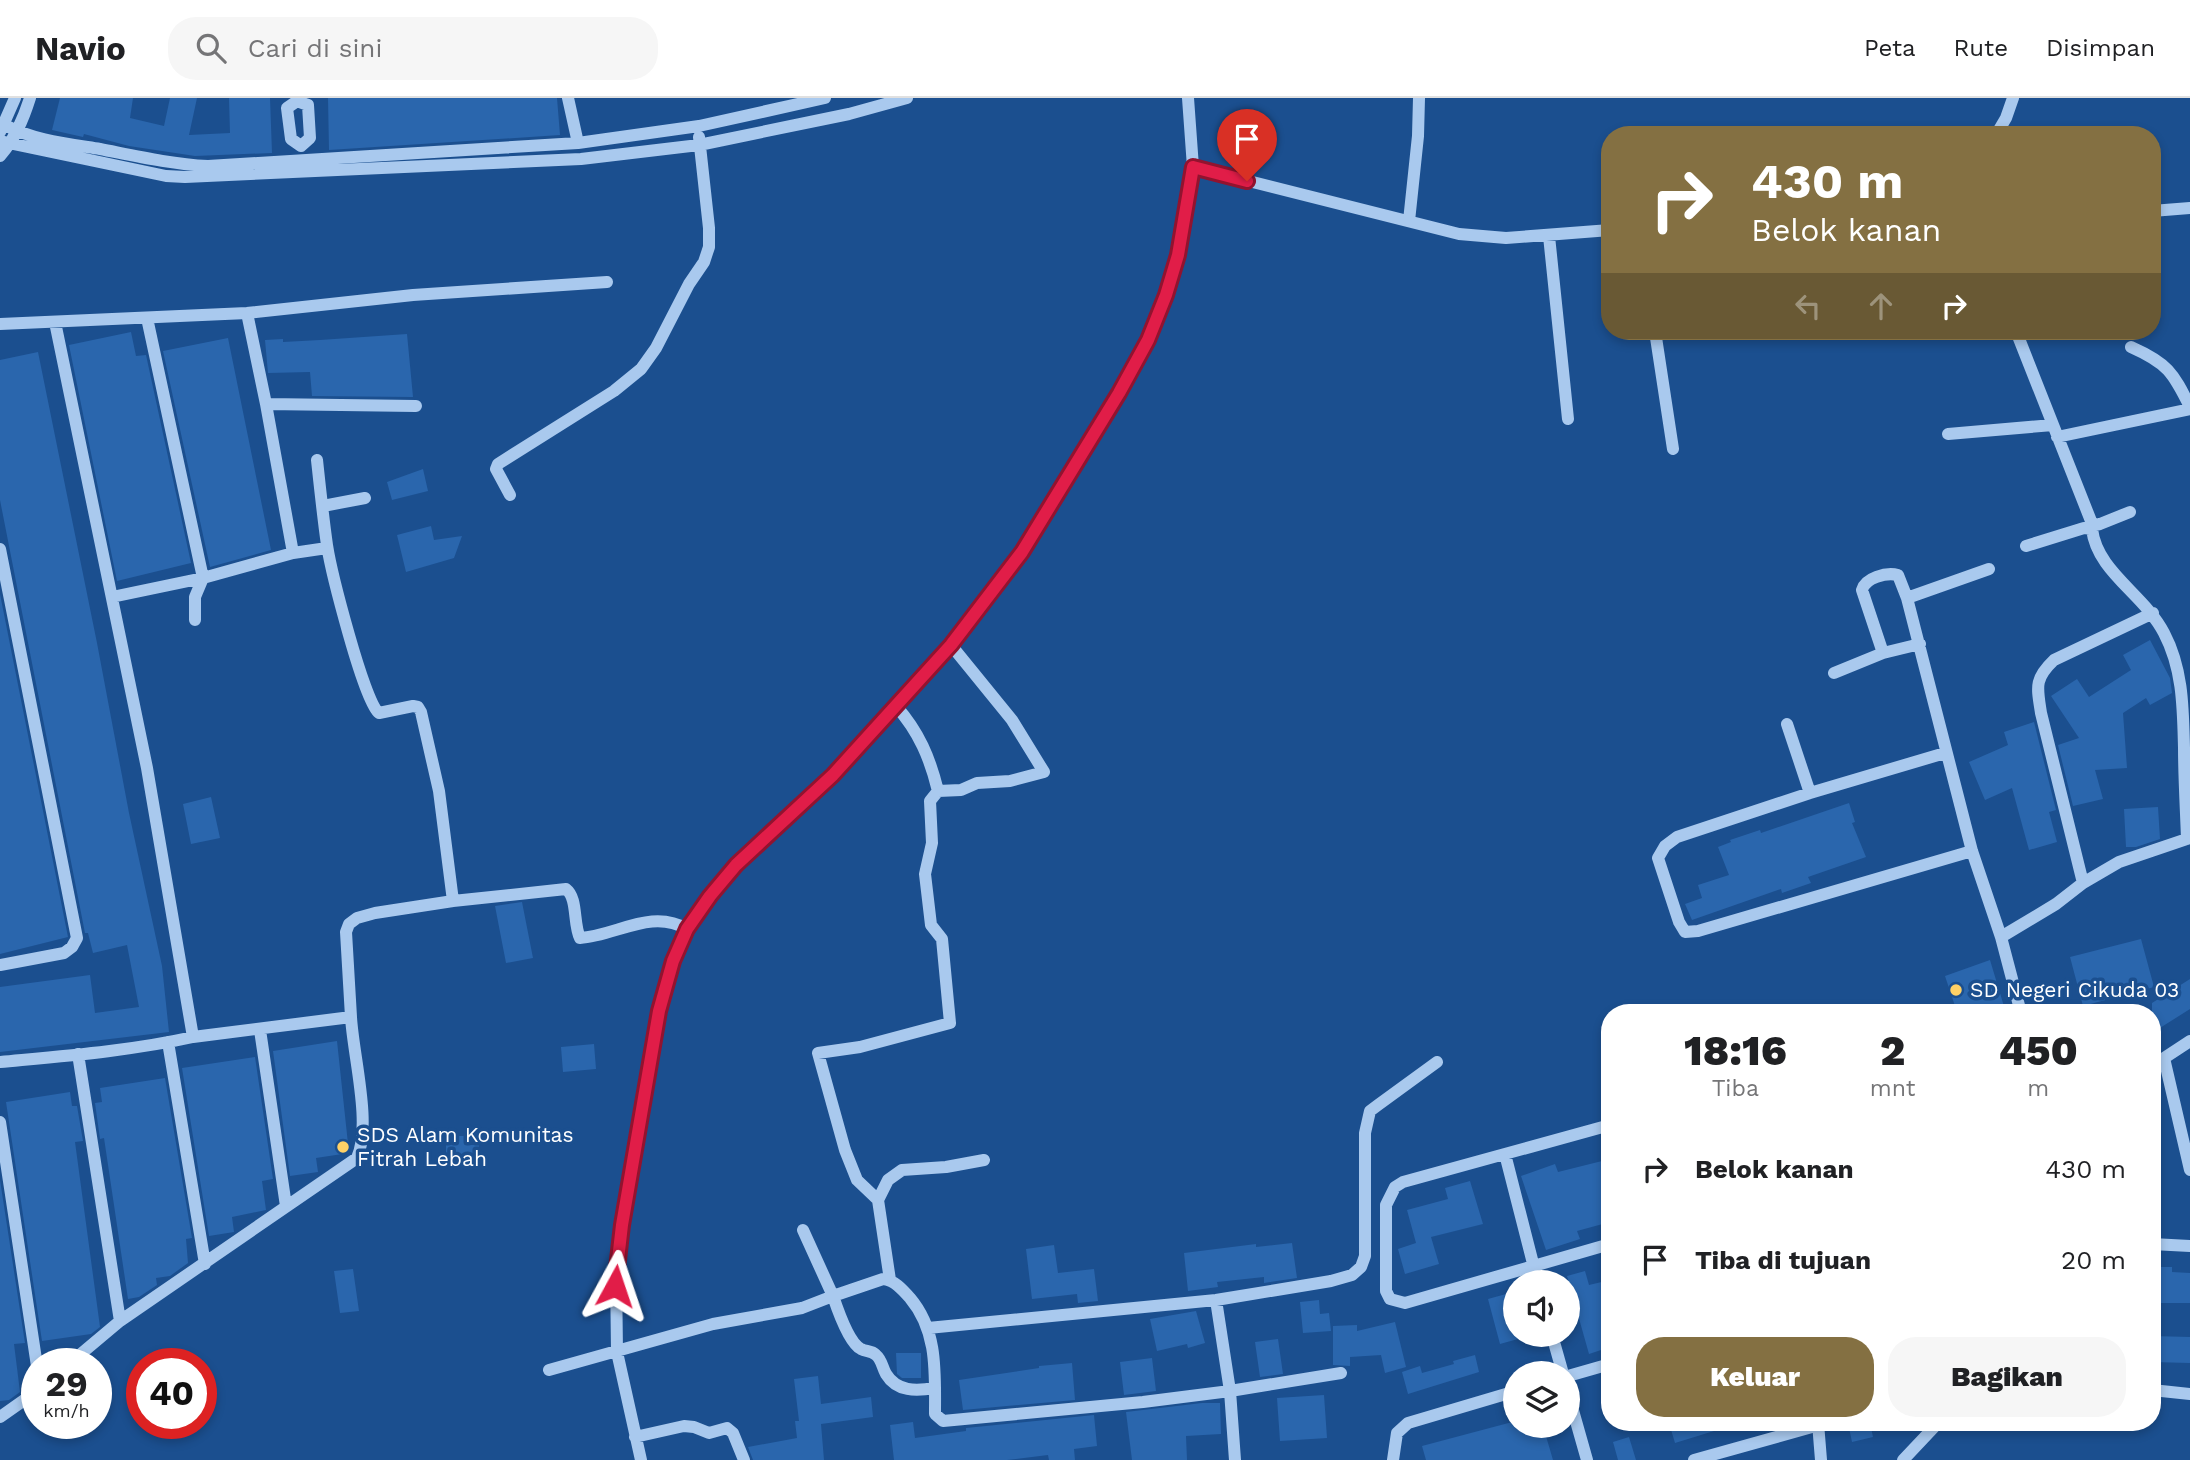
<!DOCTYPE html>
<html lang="id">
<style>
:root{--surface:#fff;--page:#f6f6f6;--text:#202124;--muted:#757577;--line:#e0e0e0;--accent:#847042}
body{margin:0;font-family:"Work Sans",sans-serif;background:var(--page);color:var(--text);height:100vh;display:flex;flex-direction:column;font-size:26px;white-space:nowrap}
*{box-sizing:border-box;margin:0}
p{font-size:23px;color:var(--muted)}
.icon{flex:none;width:38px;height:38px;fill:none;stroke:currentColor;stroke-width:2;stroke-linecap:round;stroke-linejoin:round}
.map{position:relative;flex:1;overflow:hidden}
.sheet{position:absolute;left:1601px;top:906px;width:560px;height:427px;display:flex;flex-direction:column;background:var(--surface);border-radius:28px;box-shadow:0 4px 10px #0003}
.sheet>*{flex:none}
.banner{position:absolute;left:1601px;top:28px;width:560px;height:214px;border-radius:28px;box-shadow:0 4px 10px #0003;background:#847042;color:#fff;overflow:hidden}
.fabs{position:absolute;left:1503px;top:1172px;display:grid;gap:14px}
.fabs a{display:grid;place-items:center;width:77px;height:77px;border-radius:50%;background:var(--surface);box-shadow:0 4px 10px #0003;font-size:35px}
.speed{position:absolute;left:21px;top:1250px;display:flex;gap:14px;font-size:35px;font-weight:700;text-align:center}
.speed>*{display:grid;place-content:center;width:91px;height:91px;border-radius:50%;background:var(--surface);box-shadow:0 4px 10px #0003;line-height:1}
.speed small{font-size:18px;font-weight:400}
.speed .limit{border:10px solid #d22;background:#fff;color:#111}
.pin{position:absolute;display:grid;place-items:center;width:60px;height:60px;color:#fff;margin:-72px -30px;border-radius:50% 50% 50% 0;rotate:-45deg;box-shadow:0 0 7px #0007}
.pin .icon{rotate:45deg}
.me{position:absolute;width:77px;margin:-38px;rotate:5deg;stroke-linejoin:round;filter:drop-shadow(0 0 5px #0008)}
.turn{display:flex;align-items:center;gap:24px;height:147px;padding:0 35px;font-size:32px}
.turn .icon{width:91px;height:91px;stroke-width:2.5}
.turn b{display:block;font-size:49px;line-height:60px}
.lanes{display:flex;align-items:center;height:66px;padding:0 35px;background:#0003;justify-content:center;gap:35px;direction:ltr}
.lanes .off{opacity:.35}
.eta{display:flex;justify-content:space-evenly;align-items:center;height:119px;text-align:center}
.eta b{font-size:42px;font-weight:800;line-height:49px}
.primary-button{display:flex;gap:14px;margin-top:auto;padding:14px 35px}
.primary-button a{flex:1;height:80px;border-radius:28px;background:var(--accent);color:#fff;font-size:28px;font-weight:800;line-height:80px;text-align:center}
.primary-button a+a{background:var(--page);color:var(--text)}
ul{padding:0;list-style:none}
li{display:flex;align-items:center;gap:21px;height:91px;padding:0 35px}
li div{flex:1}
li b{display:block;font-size:26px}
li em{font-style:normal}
header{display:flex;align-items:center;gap:42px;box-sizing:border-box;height:98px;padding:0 35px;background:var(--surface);border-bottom:2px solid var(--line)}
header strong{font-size:33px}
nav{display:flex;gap:38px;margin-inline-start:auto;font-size:24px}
.search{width:490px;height:63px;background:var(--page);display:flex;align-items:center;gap:18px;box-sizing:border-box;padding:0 24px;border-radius:28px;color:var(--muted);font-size:26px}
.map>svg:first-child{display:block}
</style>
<header>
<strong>Navio</strong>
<div class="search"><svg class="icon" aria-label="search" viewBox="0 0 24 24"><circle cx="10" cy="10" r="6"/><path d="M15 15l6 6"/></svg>Cari di sini</div>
<nav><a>Peta</a><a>Rute</a><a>Disimpan</a></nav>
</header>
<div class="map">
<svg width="2190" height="1362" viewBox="0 0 2190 1362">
<rect width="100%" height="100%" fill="#1b4f8f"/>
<path fill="#2a66ad" d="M60,0H133L130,20L164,28L170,0H197L189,37L230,35L229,0H270L272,55L195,58L129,48L84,36L83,39L52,32Z
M328,0H557L560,37L329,52Z
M131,234L136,258L146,257L191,465L117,483L69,247Z
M407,236L413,299L312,298L310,274L268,275L265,242L283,241V244L320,242Z
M228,240L271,452L210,469L163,253Z
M38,254L97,545L129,715L162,868L169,934L0,954V889L90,877L95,915L139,909L127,847L93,855L88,835H85L0,402V262Z
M423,371L428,393L392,402L387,384Z
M431,428L434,442L462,438L454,460L406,474L397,437Z
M0,496L68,839L0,856Z
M2150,542L2170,580L2172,595L2150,607L2146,600L2123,615L2127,670L2095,672L2103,701L2073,708L2058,647L2079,640L2051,598L2077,581L2089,599L2131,572L2123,557Z
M2034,624L2056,712L2049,714L2057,744L2029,752L2012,690L1985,702L1969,664L2008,647L2004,634Z
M211,699L220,740L191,746L183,706Z
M1849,705L1855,724L1852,725L1866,759L1808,779L1811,785L1782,795L1781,791L1692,822L1685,806L1702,800L1698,787L1729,777L1718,749L1731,744L1730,742L1760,732L1761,735Z
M2158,709L2160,741L2136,749H2126L2124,711Z
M522,804L533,860L506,865L495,808Z
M2141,841L2154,889L2083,908L2070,859Z
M1990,862L2006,915H1961L1958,907L1955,908L1945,878Z
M2190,881V911L2152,935V905Z
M337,943L349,1055L316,1060L318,1074L290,1078L273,953Z
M594,946L596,971L563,974L561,949Z
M255,959L273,1081L262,1083L266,1112L232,1119L234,1134L209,1138L182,970Z
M165,980L192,1140L186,1141L188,1165L170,1178L156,1180L157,1187L139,1199L128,1201L104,1040L100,1041L95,1005L102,1004L100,990Z
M70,994L72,1008H77L83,1043L75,1044L100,1229L91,1236L42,1243L6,1004Z
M446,1038H471V1047H479L478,1067H446Z
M1610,1061V1124L1577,1133L1580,1141L1546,1152L1521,1078L1555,1066L1558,1074Z
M0,1082L25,1245L14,1246L20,1294L9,1302L0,1303Z
M1470,1083L1483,1126L1431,1139L1439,1166L1405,1176L1398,1151L1416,1145L1407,1112L1448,1101L1445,1090Z
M1292,1145L1297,1180L1264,1185V1179L1217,1184L1218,1189L1188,1193L1184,1155L1256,1146V1149Z
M1054,1147L1058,1175L1094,1171L1098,1203L1078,1205L1077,1196L1032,1201L1026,1151Z
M2154,1169H2172V1174L2190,1175V1205H2154Z
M353,1171L359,1213L340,1215L334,1173Z
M1585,1173L1589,1187L1610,1182V1249L1589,1256L1567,1178Z
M1506,1196L1518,1241L1500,1246L1488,1201Z
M1319,1202L1320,1216L1329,1215L1331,1233L1303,1235L1300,1204Z
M1196,1213L1205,1245L1188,1250L1187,1246L1157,1253L1150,1221Z
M1395,1224L1406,1269L1385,1275L1381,1257L1350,1259V1268L1333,1267V1228L1357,1227V1233Z
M2152,1238L2190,1239V1265L2152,1264Z
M1278,1241L1283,1276L1260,1279L1255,1244Z
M896,1255H921V1280H902L897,1276Z
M1475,1257L1479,1274L1408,1296L1402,1274L1420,1268L1422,1275L1454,1266L1453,1263Z
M1152,1260L1156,1293L1124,1297L1120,1264Z
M1072,1265L1075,1302L963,1312L959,1282L1039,1270V1268Z
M818,1278L821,1306L871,1299L873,1319L821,1326L824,1362H753L748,1349L797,1340L795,1323H799L794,1281Z
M1324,1297L1327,1340L1280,1343L1277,1300Z
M1202,1305H1220L1221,1336L1186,1338L1187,1362H1132L1126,1314Z
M1094,1317L1097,1348L1074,1351L1075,1362H1049L1048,1357L1007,1362H894L890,1327L913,1324L915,1340L966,1333V1330Z
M1516,1323V1328H1543L1553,1362H1426L1422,1348Z
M1669,1325H1727V1329L1675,1345Z
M1848,1325H1870L1873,1339L1852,1344Z
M1629,1339L1636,1362H1618L1613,1344Z"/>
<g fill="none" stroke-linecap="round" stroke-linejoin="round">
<path stroke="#a9c9ee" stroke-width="12" d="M568,0L578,45
M297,3L308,7L310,40L301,48
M297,3L287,10L291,41L301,48
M5,27C32,42 69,46 100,51C136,58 171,66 208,68L578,45L699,28L825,0
M0,34L15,0
M1996,37L2006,20L2013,0
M0,43L166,78L185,79L581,61L699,47L849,16L907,0
M0,58C15,41 23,22 30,0
M1193,69L1459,136L1506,140L1610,132
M2152,113L2190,110
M1409,123L1418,38L1419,0
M1549,138L1568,321
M247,215L266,306L293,455
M147,220L203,480L195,499V522
M55,224L147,670L193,939
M0,226L247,215L413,197L607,184
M1655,233L1673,351
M2016,233L2091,423L2095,427L2100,426L2130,414
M2131,249C2167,265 2173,274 2190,309
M266,306L416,308
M1948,336L2053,327
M2057,339L2190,311
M317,362C320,390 323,419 327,447C331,473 364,604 379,615L413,608L418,609L421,614L439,693L453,803
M510,397L496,371L498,366L614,293L641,271L656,250L689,186L704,164L709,149V130L699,39
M323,408L365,400
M2095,427L2092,431C2097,474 2144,496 2164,535C2183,571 2183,610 2184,650C2184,680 2186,711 2187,741
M2026,448L2084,430L2092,431
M0,451L77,840L72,849L64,855L0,867
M1989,471L1907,500L1972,753L2001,839L2021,915
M112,499L203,480L293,455L327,450
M1883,555L1862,492C1865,480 1886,474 1898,477L1907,500
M1834,575L1883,555L1920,546
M896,608C919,634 930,660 938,693
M1787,626L1810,695
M1945,655L1810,695L1677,739L1665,748L1658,760L1679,824L1685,834L1698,833L1972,753
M2083,785L2041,615C2037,589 2034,581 2054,562L2153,515
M2001,839L2056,806L2083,785L2119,764L2190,740
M351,919L346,834L349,826L357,820L375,815L453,803L566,791C578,800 573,826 580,840C616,838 651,810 687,831
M260,932L286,1108
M168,944L205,1166
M78,956L120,1223
M2164,960L2190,1072
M0,964C64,958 130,953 193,939L351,919C353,957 372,1026 357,1060L120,1223L70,1265
M2152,968L2190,943
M0,1024L37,1268
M1610,1027L1403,1084L1395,1089L1386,1107V1193L1390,1201L1405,1205L1610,1146
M1505,1056L1538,1185
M878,1102L888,1082L902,1072L946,1069L984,1062
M803,1132L833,1198L883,1181C894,1182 902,1191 910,1200C938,1233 935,1275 935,1316L943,1323L1143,1304L1230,1293L1341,1275
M2152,1146L2190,1148
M890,1182L878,1102L857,1082L845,1052L818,955L860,949L950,925L942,841L931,827L925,776L932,745L930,703L938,693L961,692L977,685L1010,683L1044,674L1012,622L951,547
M1216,1202L1230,1293L1235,1362
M928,1230L1216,1202L1331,1183L1352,1177L1361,1169L1365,1158V1035L1370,1013L1378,1007L1437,964
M1552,1237L1563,1276
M549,1272L713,1226L802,1210L833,1198C837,1210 849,1245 861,1251C866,1254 871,1252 876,1257C882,1262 882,1269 886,1276C897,1294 916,1293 935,1290
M1568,1278L1610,1266
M2152,1292L2190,1296
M1568,1295L1587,1362
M0,1319L37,1293
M1818,1325L1821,1362
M635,1339L684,1328L694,1329L709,1335L727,1330L733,1335L744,1362
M641,1362L617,1254L616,1173L659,913L673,863L687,831L710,798L736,767L833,677L951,547L1022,454L1119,295L1148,241L1166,197L1178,157L1193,69L1188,0
M1393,1362L1397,1335L1408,1325L1516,1293
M1694,1362L1819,1327
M1903,1362L1938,1325"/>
</g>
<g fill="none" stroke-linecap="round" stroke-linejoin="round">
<defs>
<path id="route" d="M615,1188L622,1127L659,913L673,863L687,831L710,798L736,767L833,677L951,547L1022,454L1119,295L1148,242L1166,197L1178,157L1193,69L1247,83"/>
</defs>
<use href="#route" stroke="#92132f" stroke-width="18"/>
<use href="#route" stroke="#e11d48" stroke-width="12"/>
</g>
<g fill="#ffd166" stroke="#1b4f8f" stroke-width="2.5">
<circle cx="1956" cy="892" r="7"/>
<circle cx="343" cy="1049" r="7"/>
</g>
<g text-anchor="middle" stroke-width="7" stroke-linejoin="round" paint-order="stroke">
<g font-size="21" fill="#fff" stroke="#1b4f8f" text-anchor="start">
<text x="1970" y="899">SD Negeri Cikuda 03</text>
<text x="357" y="1044">SDS Alam Komunitas<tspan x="357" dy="24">Fitrah Lebah</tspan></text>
</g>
</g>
</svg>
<div class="fabs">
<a><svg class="icon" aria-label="sound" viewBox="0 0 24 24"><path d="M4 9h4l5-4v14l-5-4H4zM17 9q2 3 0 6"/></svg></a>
<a><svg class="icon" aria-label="layers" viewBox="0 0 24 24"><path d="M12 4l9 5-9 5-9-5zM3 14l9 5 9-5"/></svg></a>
</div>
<div class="speed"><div>29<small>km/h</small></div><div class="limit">40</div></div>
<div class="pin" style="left:1247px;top:83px;background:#d93025"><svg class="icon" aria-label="arrive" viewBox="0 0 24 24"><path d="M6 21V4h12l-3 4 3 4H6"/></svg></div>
<svg class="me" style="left:615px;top:1188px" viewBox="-20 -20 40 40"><path d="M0-17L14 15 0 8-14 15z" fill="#e11d48" stroke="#fff" stroke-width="4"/></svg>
<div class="banner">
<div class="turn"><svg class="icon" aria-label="right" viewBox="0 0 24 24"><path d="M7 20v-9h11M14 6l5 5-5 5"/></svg><div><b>430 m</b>Belok kanan</div></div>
<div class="lanes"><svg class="icon off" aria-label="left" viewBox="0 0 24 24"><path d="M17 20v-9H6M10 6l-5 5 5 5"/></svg><svg class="icon off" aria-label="ahead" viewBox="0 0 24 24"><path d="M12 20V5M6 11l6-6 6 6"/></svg><svg class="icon" aria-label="right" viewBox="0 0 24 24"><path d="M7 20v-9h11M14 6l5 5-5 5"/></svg></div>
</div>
<section class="sheet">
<div class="eta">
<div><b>18:16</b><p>Tiba</p></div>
<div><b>2</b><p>mnt</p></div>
<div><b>450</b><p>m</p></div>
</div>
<ul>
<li><svg class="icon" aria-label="right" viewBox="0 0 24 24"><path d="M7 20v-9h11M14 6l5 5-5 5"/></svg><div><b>Belok kanan</b></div><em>430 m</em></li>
<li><svg class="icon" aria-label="arrive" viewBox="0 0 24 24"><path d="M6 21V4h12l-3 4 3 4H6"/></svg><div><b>Tiba di tujuan</b></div><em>20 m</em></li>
</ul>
<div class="primary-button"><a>Keluar</a><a>Bagikan</a></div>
</section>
</div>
